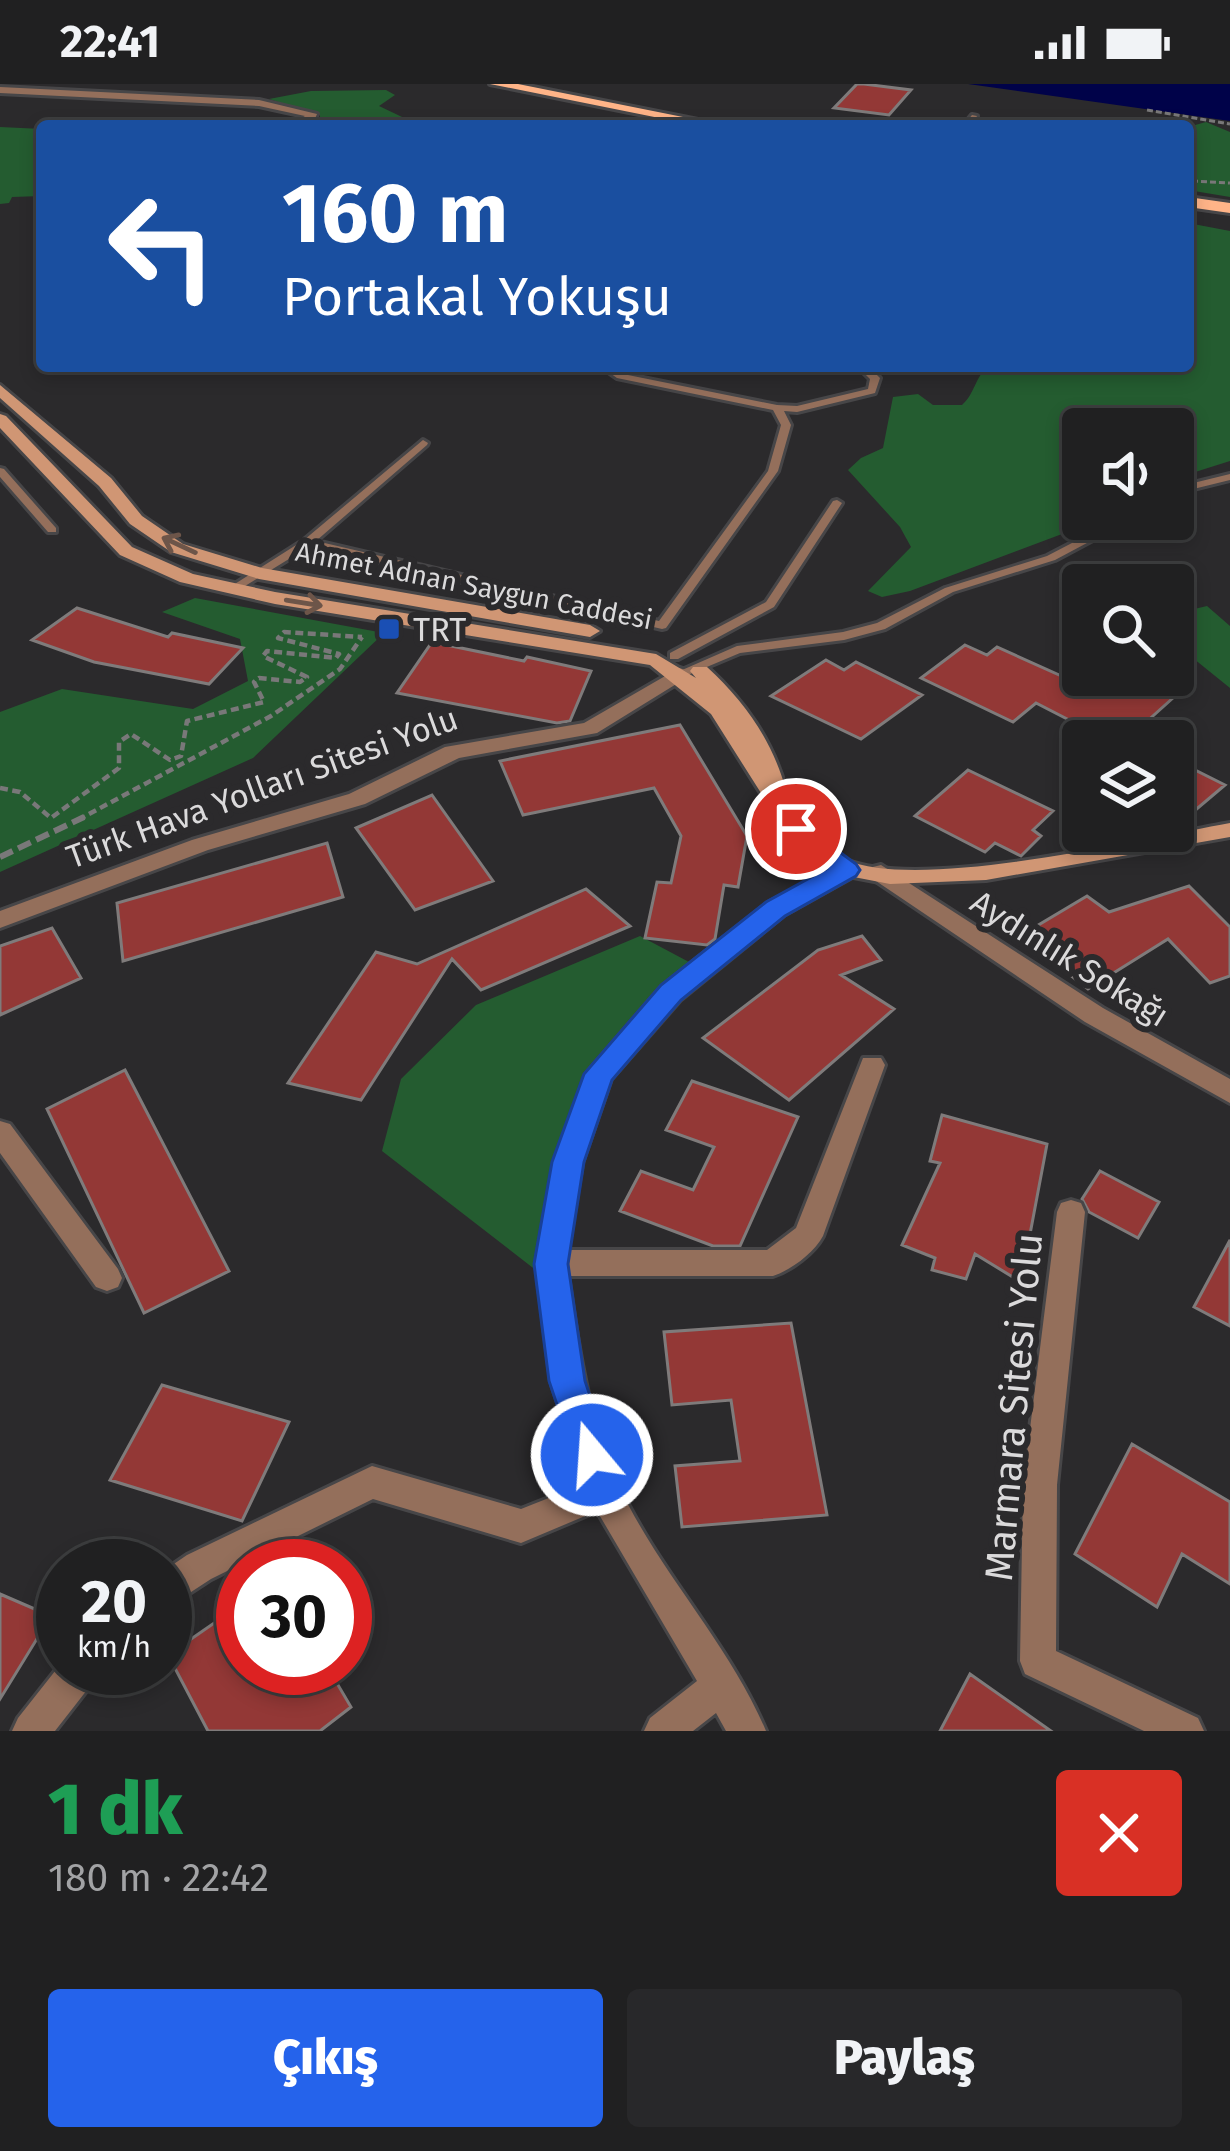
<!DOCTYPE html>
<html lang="tr">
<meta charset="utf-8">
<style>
:root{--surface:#202021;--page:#28282a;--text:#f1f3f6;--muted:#a2a3a5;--line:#3d3e3f;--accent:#2563eb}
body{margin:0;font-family:"Fira Sans",sans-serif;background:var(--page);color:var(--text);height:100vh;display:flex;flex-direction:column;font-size:45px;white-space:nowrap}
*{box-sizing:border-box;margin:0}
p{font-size:39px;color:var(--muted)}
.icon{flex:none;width:66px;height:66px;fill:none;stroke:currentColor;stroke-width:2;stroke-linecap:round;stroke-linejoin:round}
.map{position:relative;height:1647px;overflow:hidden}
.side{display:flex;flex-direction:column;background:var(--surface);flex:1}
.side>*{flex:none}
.hud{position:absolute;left:36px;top:36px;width:1158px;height:252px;border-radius:12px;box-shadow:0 6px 18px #0003,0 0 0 3px var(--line);background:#1a4fa0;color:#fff;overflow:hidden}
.tools{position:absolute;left:1062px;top:324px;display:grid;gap:24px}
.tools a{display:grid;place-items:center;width:132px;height:132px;border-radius:12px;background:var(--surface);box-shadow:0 6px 18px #0003,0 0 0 3px var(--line);font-size:60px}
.speed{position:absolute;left:36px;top:1455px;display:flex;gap:24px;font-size:60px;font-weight:700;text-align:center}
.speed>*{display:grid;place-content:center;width:156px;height:156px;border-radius:50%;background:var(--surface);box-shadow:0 6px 18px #0003,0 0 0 3px var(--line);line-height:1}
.speed small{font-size:30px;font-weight:400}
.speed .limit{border:18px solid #d22;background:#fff;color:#111}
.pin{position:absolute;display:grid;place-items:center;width:102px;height:102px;color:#fff;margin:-51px;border:6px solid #fff;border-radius:50%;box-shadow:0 3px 12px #0007}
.me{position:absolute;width:132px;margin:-66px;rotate:342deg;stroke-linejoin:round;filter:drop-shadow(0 0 9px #0008)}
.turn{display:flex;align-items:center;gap:42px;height:252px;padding:0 48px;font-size:54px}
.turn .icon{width:156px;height:156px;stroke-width:2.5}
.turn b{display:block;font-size:84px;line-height:102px}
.round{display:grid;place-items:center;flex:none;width:126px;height:126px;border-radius:12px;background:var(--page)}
.head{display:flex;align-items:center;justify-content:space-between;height:204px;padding:0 48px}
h1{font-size:72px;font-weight:800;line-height:90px;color:#1e9e55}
.cta{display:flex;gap:24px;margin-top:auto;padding:24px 48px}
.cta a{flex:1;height:138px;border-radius:12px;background:var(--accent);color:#fff;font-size:48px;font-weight:800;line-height:138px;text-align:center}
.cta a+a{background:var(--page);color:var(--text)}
.status{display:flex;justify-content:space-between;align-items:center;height:84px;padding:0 60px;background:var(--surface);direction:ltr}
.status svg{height:33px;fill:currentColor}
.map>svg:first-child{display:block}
</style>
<div class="status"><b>22:41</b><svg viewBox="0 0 49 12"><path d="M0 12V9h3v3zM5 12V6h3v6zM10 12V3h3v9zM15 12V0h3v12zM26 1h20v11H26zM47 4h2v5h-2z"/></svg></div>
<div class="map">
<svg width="1230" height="1647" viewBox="0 0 1230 1647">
<rect width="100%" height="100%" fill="#2b2a2c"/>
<path fill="#245c30" d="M386,6L395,11L379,22L421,42H309L320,36V31L269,15L311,7Z
M1206,38L1230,48V113L1188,106V43Z
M0,43L42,45V112L12,113L9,119L0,120Z
M1188,139L1230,147V377L1173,395V345H1083V435H1102L910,507L882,513L868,507L911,463L900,443L848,386L861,374L883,364L893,313L918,310L933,321H962C975,310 975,292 989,282H1188Z
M195,514L384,549L253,674L0,788V628L62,605L193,625L248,597L240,555L162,528Z
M1207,522L1230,542V604L1173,558V530Z
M640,852L689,878L662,900L597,987L546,1194L382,1067L401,995L476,921Z"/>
<path fill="#000249" d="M968,0H1230V37Z"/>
<path fill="#933836" stroke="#7f7b7b" stroke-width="3" d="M857,0H864L911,6L889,31L834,24Z
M77,524L168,553L172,549L243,564L209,600L94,578L32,556Z
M432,558L524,577L527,573L591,587L570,637L557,639L397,609Z
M965,561L987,571L997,563L1066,594L1077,584L1083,591H1124L1174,613L1125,657H1110L1036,619L1013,638L921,594Z
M826,576L844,586L856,578L922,611L861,655L771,612Z
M680,641L747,752L738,803L724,801L715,855L707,861L645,854L657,798L671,799L681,752L654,704L523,731L500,677Z
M1173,675L1225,701L1173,745Z
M968,686L1053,727L1033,746L1041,752L1021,772L995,759L985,768L915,732Z
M432,711L493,797L415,826L356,744Z
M327,759L343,813L123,877L117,819Z
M1189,802L1230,843V892L1210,899L1168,855L1088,905L1020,852L1087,812L1109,828Z
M586,805L630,842L481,906L452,875L361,1016L288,999L376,868L417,880Z
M52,844L81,894L0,931V862Z
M862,852L881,876L841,891L894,925L789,1016L703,954L818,866Z
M125,986L229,1187L144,1229L47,1025Z
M692,997L798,1033L740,1162H713L620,1127L641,1087L693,1106L714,1063L666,1046Z
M942,1031L1047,1060L1021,1198L975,1170L966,1195L932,1186L935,1174L902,1161L940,1079L930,1077Z
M1100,1087L1159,1118L1138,1154L1089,1128L1082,1115Z
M1230,1156V1242L1194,1223Z
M791,1239L827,1431L682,1443L675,1382L740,1377L731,1316L672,1321L664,1248Z
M162,1301L289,1338L242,1437L110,1396Z
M1132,1360L1230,1418V1500L1182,1470L1157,1523L1075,1470Z
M0,1510L51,1532L0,1615Z
M243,1519V1584H328L351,1623L320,1647H208L168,1571Z
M970,1590L1051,1647H940Z"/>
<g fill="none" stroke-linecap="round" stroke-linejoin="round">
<defs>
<path id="lane" d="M972,31L977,32L971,42H963Z
M600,282H611L623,290L777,321L797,322L868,305L870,295L857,282H868L880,294L875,309L797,328L784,327L791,341L778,387L666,544L662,545L310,462L237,507L233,509L227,505L304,456L423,356L428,359L427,361L316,457L659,537L768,387L781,341L773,326L617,294Z
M0,384L4,385L56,444V448H48L0,393Z
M1230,390V396L1173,410V404Z
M837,416L842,419L774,523L678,575H670V569L766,518L833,417Z
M1118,435H1132L1055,476L953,508L885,545L844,556L740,569L683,593H675L673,590L737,562L843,548L877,539L945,504L1047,472Z"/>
<path id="street" d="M0,3L259,16L317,30L314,37L287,42L305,32L259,22L0,9Z
M679,584L686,586V594L597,649L459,674L365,720L208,766L0,844V827L192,756L349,710L445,663L584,639Z
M846,778L858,786L854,792L784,831L680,916L611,995L582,1079L568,1166H767L796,1144L863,974H881L885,981L823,1152C814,1169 791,1186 773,1192H568C578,1263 588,1334 618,1400C658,1487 729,1559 766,1647H726L716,1629L693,1647H644L650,1634L697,1597L597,1427L521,1459L373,1415L211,1495L165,1525V1486L187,1471L372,1382L521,1425L584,1400L551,1297L536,1179L554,1079L586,990L662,902L768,819Z
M881,781L1103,924L1230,995V1019L1085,938L873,795L869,789L873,783Z
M0,1037L10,1040L118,1185L122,1194L118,1203L107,1207L96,1203L0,1069Z
M1071,1116L1081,1119L1085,1128L1057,1401L1056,1567L1198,1634L1204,1647H1144L1025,1590L1020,1577L1023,1401L1057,1128L1061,1119Z
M63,1577V1584H99L94,1597L55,1647H12L18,1634Z"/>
<path id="secondary" d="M0,301L111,394L142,432L183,460L262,484L590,541L600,547L590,553L259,495L171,468L130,440L99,402L0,314Z
M0,330L6,332L132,463L193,490L275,508L656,570L696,594L690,587L693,583H707C745,618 772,656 786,706L783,711C798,735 820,765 846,776C922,808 1145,754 1230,739V753L986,796L890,800L833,789L810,774L785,747L711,630L650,581L275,520L180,498L120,471L0,344Z"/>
<path id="primary" d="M490,0H518L728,42H699Z
M1188,113L1230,119V129L1188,123Z"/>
</defs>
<use href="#lane" stroke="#474648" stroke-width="6"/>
<use href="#street" stroke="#474648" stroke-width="6"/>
<use href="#secondary" stroke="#474648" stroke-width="6"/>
<use href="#primary" stroke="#474648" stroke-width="6"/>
<path stroke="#797879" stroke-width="3" stroke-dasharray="6 3" stroke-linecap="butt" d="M1147,26L1230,40
M1192,97L1230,99"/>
<path stroke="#797879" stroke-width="4.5" stroke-dasharray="8 4.5" stroke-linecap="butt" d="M0,704L20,708L51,734L119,684V658L131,650L170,676L181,672L187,637L264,618L254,598L259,594L300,598L307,593L263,572L267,567L336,574L339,570L278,554L284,548L362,553
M78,736L271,632L340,585L362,553"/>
<path stroke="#797879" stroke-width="6" stroke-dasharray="14 6" stroke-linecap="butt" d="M0,773L84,733"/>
<use href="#lane" fill="#946f5b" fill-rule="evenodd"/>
<use href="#street" fill="#946f5b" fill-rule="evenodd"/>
<use href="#secondary" fill="#d09674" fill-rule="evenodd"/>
<use href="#primary" fill="#ffb488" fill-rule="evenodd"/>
</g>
<defs><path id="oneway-shaft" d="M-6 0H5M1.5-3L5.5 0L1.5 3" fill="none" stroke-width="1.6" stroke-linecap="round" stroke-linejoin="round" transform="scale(3)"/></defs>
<g stroke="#6d5549">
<use href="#oneway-shaft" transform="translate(179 461) rotate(-155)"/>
<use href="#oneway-shaft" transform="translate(304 519) rotate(9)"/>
</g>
<path fill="#2563eb" stroke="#184099" stroke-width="3" d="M796,736L856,780L860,786L856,792L785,832L681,916L612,996L584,1078L568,1180L585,1297L610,1371L605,1383L592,1389L578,1383L549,1297L534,1180L552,1078L584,990L661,901L766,818L826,785L802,770L783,745Z"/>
<rect fill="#1a4fb4" stroke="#2b2a2c" stroke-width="4.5" x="377" y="533" width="24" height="24" rx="6"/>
<g text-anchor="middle" stroke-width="12" stroke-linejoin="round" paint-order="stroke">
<g font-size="27" fill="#dbdadb" stroke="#2b2a2c">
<text transform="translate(474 502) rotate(11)" y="9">Ahmet Adnan Saygun Caddesi</text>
</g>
<g font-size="33" fill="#dbdadb" stroke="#2b2a2c" text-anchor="start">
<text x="413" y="557">TRT</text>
</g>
<g font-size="33" fill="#dbdadb" stroke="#2b2a2c">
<text transform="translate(262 703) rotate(-20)" y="12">Türk Hava Yolları Sitesi Yolu</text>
<text transform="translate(1070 874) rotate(32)" y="12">Aydınlık Sokağı</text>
</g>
<g font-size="39" fill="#dbdadb" stroke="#2b2a2c">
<text transform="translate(1013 1323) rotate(-85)" y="14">Marmara Sitesi Yolu</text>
</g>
</g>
</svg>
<div class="tools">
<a><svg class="icon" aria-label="sound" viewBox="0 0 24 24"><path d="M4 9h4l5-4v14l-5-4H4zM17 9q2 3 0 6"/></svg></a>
<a><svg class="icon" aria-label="search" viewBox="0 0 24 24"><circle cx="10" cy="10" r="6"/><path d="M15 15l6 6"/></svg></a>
<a><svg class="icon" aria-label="layers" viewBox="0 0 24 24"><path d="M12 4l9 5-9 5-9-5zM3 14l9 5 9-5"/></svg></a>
</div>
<div class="speed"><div>20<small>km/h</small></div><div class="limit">30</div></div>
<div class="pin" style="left:796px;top:745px;background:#d93025"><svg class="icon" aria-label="arrive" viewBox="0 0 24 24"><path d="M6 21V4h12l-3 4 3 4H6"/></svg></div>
<svg class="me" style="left:592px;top:1371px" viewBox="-20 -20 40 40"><circle r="17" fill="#2563eb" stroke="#fff" stroke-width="3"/><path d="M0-11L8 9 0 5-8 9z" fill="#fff"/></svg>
<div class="hud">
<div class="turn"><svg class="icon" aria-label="left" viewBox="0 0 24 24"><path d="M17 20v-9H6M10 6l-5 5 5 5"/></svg><div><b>160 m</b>Portakal Yokuşu</div></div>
</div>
</div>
<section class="side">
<div class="head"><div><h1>1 dk</h1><p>180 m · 22:42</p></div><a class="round" style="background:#d93025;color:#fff"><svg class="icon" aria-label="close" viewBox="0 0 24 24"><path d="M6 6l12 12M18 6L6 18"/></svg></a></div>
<div class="cta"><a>Çıkış</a><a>Paylaş</a></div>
</section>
